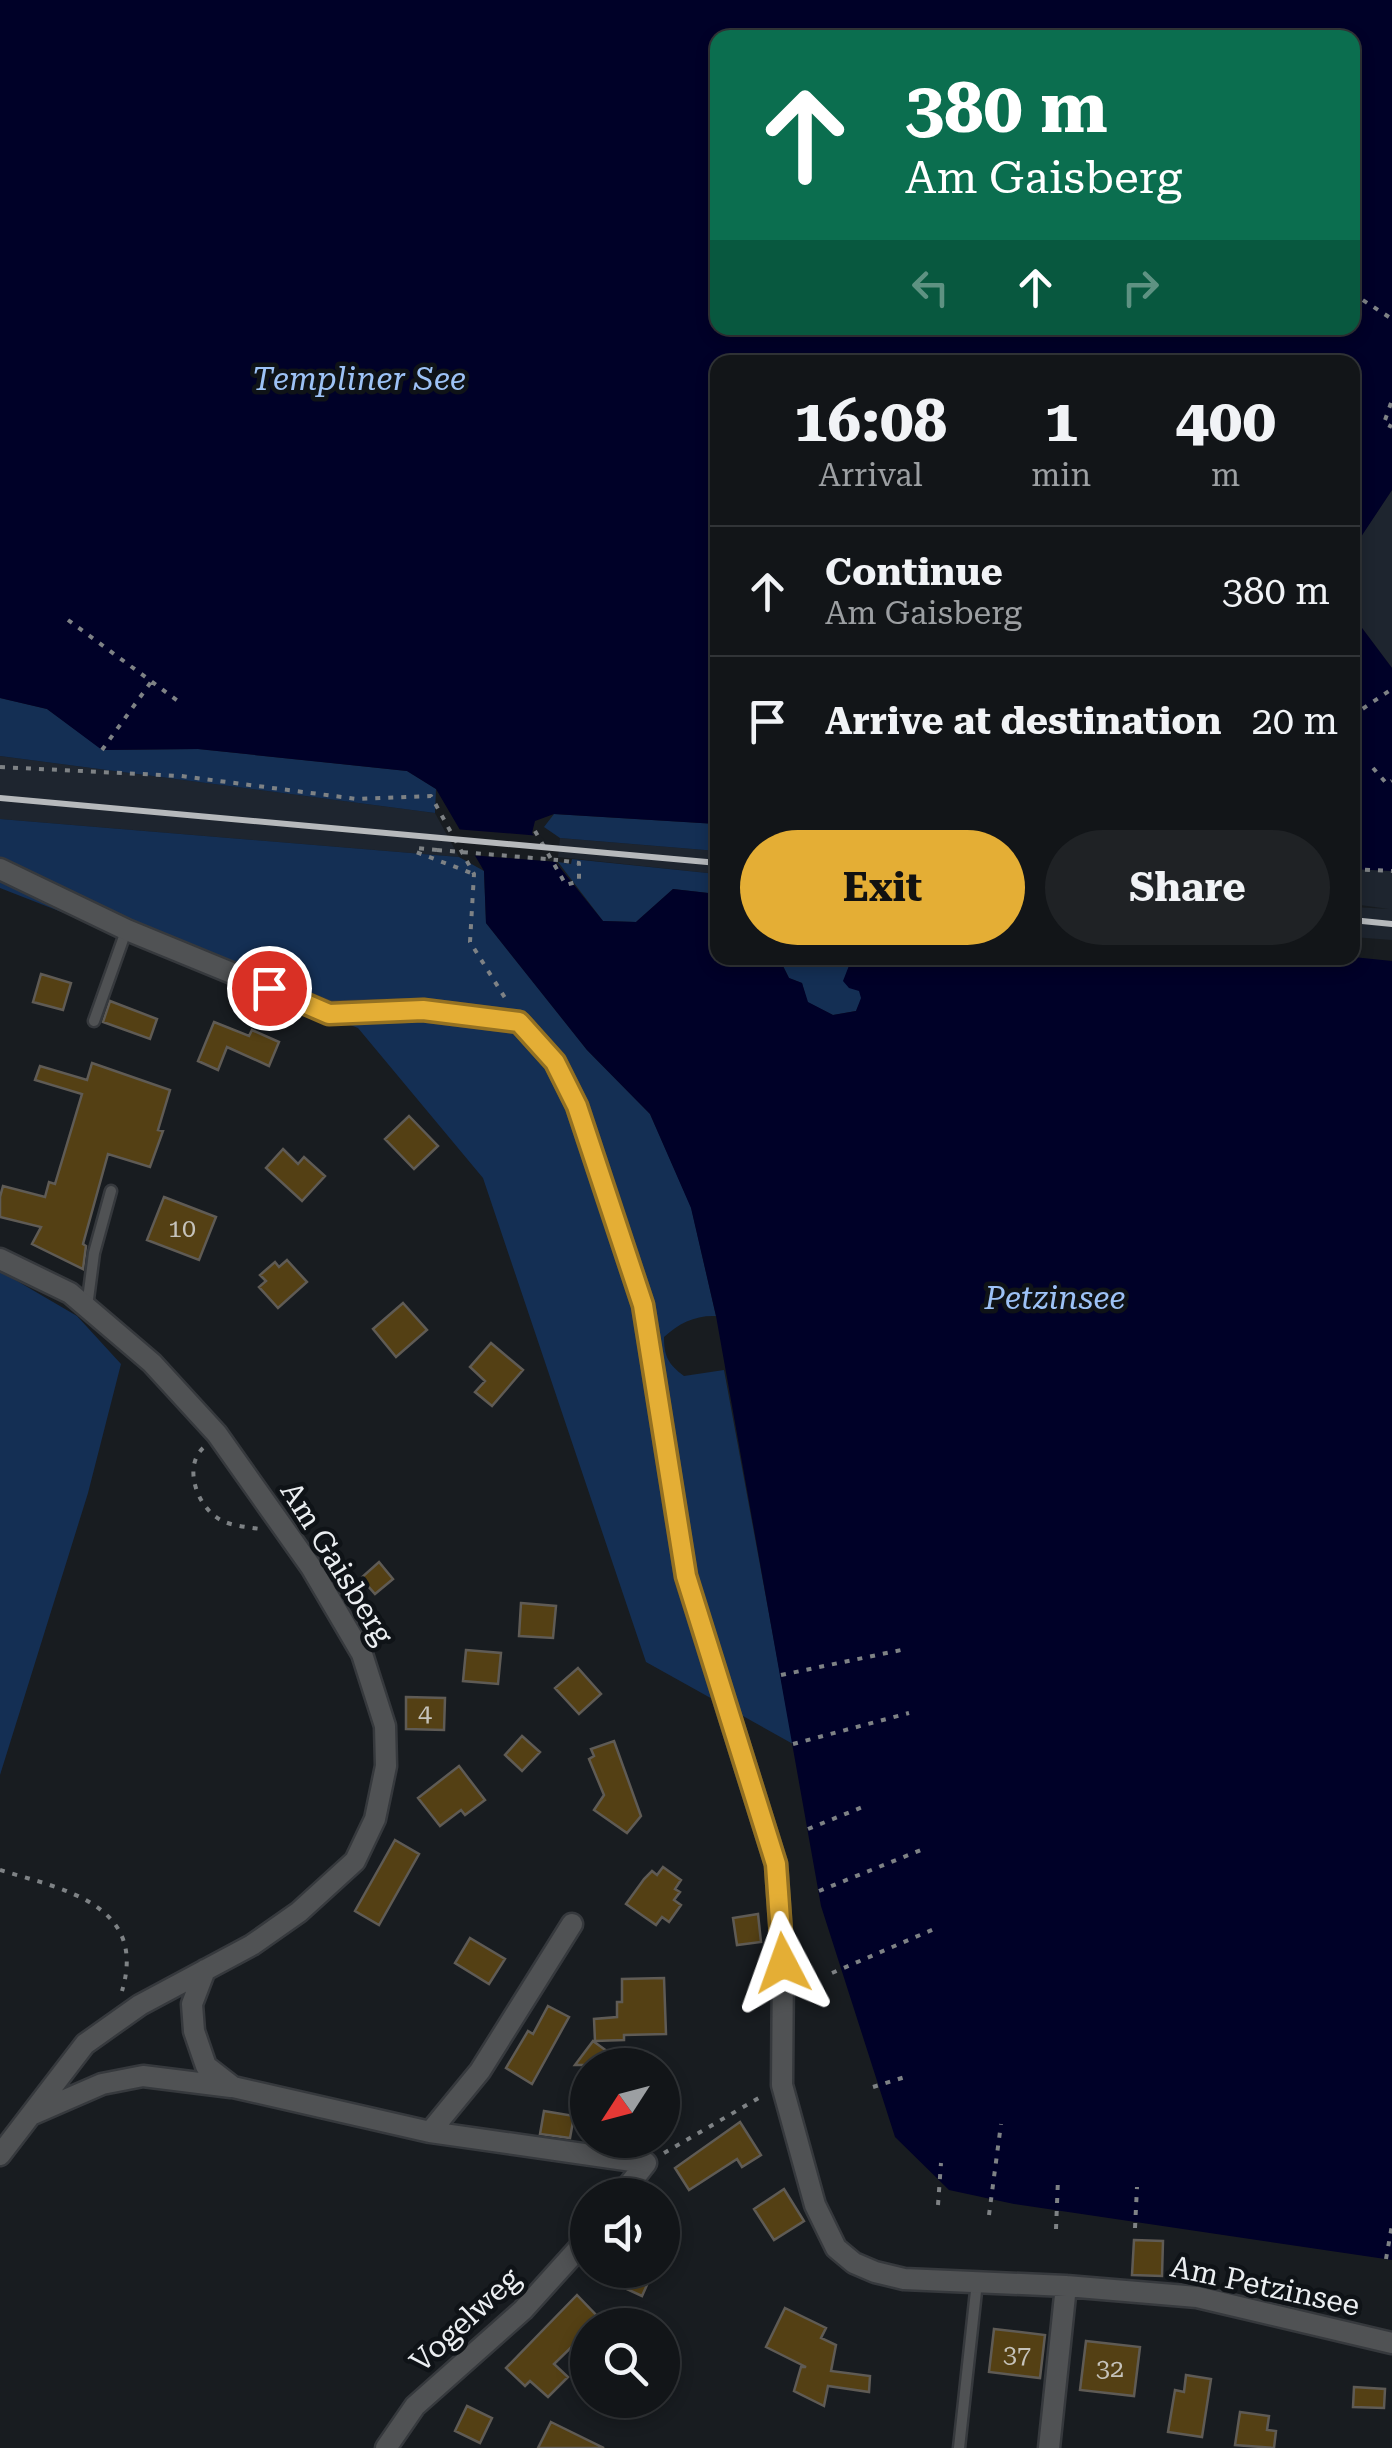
<!DOCTYPE html>
<style>
:root{--surface:#121518;--page:#1f2225;--text:#f1f3f6;--muted:#9c9fa2;--line:#313437;--accent:#e4ae35}
body{margin:0;font-family:"Roboto Serif",serif;background:var(--page);color:var(--text);height:100vh;display:flex;flex-direction:column;font-size:38px;white-space:nowrap}
*{box-sizing:border-box;margin:0}
p{font-size:32px;color:var(--muted)}
.icon{flex:none;width:55px;height:55px;fill:none;stroke:currentColor;stroke-width:2;stroke-linecap:round;stroke-linejoin:round}
.map{position:relative;flex:1;overflow:hidden}
.sheet{position:absolute;left:710px;top:355px;width:650px;height:610px;display:flex;flex-direction:column;background:var(--surface);border-radius:20px;box-shadow:0 5px 15px #0003,0 0 0 2px var(--line)}
.sheet>*{flex:none}
.banner{position:absolute;left:710px;top:30px;width:650px;height:305px;border-radius:20px;box-shadow:0 5px 15px #0003,0 0 0 2px var(--line);background:#0b6e4f;color:#fff;overflow:hidden}
.needle{width:65px;rotate:234deg}
.tools{position:absolute;left:570px;top:2048px;display:grid;gap:20px}
.tools a{display:grid;place-items:center;width:110px;height:110px;border-radius:50%;background:var(--surface);box-shadow:0 5px 15px #0003,0 0 0 2px var(--line);font-size:50px}
.pin{position:absolute;display:grid;place-items:center;width:85px;height:85px;color:#fff;margin:-42px;border:5px solid #fff;border-radius:50%;box-shadow:0 2px 10px #0007}
.me{position:absolute;width:110px;margin:-55px;rotate:356deg;stroke-linejoin:round;filter:drop-shadow(0 0 8px #0008)}
.turn{display:flex;align-items:center;gap:35px;height:210px;padding:0 30px;font-size:45px}
.turn .icon{width:130px;height:130px;stroke-width:2.5}
.turn b{display:block;font-size:70px;line-height:85px}
.lanes{display:flex;align-items:center;height:95px;padding:0 30px;background:#0003;justify-content:center;gap:50px;direction:ltr}
.lanes .off{opacity:.35}
.eta{display:flex;justify-content:space-evenly;align-items:center;height:170px;text-align:center}
.eta b{font-size:60px;font-weight:700;line-height:70px}
.button{display:flex;gap:20px;margin-top:auto;padding:20px 30px}
.button a{flex:1;height:115px;border-radius:60px;background:var(--accent);color:#111;font-size:40px;font-weight:700;line-height:115px;text-align:center}
.button a+a{background:var(--page);color:var(--text)}
ul{padding:0;list-style:none}
li{display:flex;align-items:center;gap:30px;height:130px;padding:0 30px;border-top:2px solid var(--line)}
li div{flex:1}
li b{display:block;font-size:38px}
li em{font-style:normal}
.map>svg:first-child{display:block}
</style>
<div class="map">
<svg width="1392" height="2448" viewBox="0 0 1392 2448">
<rect width="100%" height="100%" fill="#181c20"/>
<path fill="#1e252f" d="M1392,490V668L1353,616L1352,549Z
M0,756L435,813L459,857L0,819Z
M560,838L717,851V874L558,857Z
M1352,869L1392,871V940L1353,937V907L1389,909L1353,904Z"/>
<path fill="#142f54" d="M0,698L47,709L103,750L198,749L407,771L436,789L435,813L0,756Z
M554,814L717,824V851L560,838L544,827Z
M0,819L459,857L484,871L486,923L587,1050L650,1114L691,1207L716,1316C696,1315 679,1323 664,1337C664,1356 668,1364 684,1376L724,1370L793,1744L646,1662L483,1178L358,1028L0,888Z
M572,859L717,874V894L673,889L636,922L603,921L558,862L571,864Z
M779,958H844L850,963L862,998L856,1011L833,1015L807,1002L802,983L789,978Z
M0,1271L77,1316L121,1364L88,1493L0,1775Z"/>
<path fill="#000128" fill-rule="evenodd" d="M0,0H1392V490L1353,549L1352,362H718L717,824L554,814L535,821L532,833L603,921L636,922L673,889L717,894L718,958H779L789,978L802,983L808,1002L833,1015L856,1011L861,998L859,991L849,988L843,981L850,963L844,958L1353,957L1392,961V2260L1014,2204L949,2190L895,2137L821,1906L716,1316L691,1208L650,1114L587,1050L486,923L484,871L436,789L407,771L198,749L102,750L47,709L0,698ZM718,38H1352V328H718Z
M1353,616L1392,668V871L1353,869Z"/>
<path fill="#181c20" d="M454,829L541,836L558,857V862L469,855Z"/>
<path fill="#544014" stroke="#5f5b55" stroke-width="2.5" d="M41,974L71,983L63,1010L33,1002Z
M110,1001L157,1019L150,1039L103,1022Z
M214,1022L249,1036L252,1030L279,1042L269,1066L227,1047L218,1070L198,1061Z
M92,1063L170,1090L158,1130L163,1131L150,1167L108,1154L83,1244L86,1246L83,1269L32,1244L41,1227L0,1217V1197L3,1186L45,1197L49,1182L55,1184L82,1094L35,1080L40,1066L87,1080Z
M409,1116L438,1146L414,1169L385,1139Z
M283,1149L298,1164L304,1157L325,1176L302,1201L266,1168Z
M164,1197L216,1217L199,1260L147,1240Z
M287,1260L307,1282L278,1308L259,1287L266,1281L260,1275L275,1262L279,1267Z
M403,1303L427,1330L396,1357L373,1329Z
M491,1343L523,1370L492,1406L475,1392L485,1381L470,1367Z
M379,1562L393,1579L375,1594L361,1578Z
M521,1603L556,1606L553,1638L519,1636Z
M466,1650L501,1653L498,1684L463,1681Z
M578,1668L601,1694L579,1714L555,1688Z
M406,1697L445,1698L444,1730L406,1729Z
M522,1736L540,1752L522,1771L505,1755Z
M614,1741L641,1816L627,1833L594,1810L604,1795L589,1759L594,1756L591,1749Z
M459,1766L485,1800L465,1815L461,1810L440,1826L418,1798Z
M395,1840L419,1854L379,1925L355,1911Z
M663,1867L681,1880L675,1889L680,1892L674,1900L681,1905L669,1922L662,1917L656,1925L626,1904L644,1879L652,1871L657,1875Z
M758,1914L761,1942L737,1945L733,1918Z
M470,1938L505,1959L489,1984L455,1963Z
M664,1978L666,2034L624,2035V2040L595,2041L594,2019L617,2017V2002H622V1979Z
M548,2006L569,2017L532,2084L506,2068L528,2031L533,2034Z
M593,2041L626,2065H575Z
M544,2111L574,2116L570,2138L540,2134Z
M740,2122L761,2155L742,2167L737,2159L689,2190L675,2168Z
M784,2189L804,2221L774,2240L754,2209Z
M1134,2240L1163,2241L1162,2276L1132,2275Z
M625,2270H637L651,2276L642,2296L618,2285Z
M577,2295L600,2319L594,2325H588V2331L554,2364L568,2377L548,2397L530,2381L525,2386L506,2368Z
M785,2308L826,2328L821,2338L836,2345L831,2371L870,2376L869,2392L828,2386L824,2406L794,2391L801,2367H806L766,2347Z
M994,2329L1045,2335L1040,2378L989,2372Z
M1086,2341L1140,2347L1134,2396L1080,2390Z
M1186,2375L1211,2379L1202,2437L1168,2432L1175,2390L1184,2392Z
M1354,2387L1385,2389L1384,2408L1353,2407Z
M467,2406L492,2418L480,2443L455,2431Z
M1240,2412L1269,2416L1267,2430L1276,2431L1274,2448L1235,2445Z
M551,2422L604,2448H538Z"/>
<g fill="none" stroke-linecap="round" stroke-linejoin="round">
<defs>
<path id="lane" d="M94,1021L126,931
M87,1307L94,1253L111,1191
M959,2448L977,2282"/>
<path id="street" d="M0,869L127,930L329,1013L423,1010L519,1022L555,1062L577,1106L643,1305L686,1577L776,1864L783,1963L782,2085L815,2205L836,2248L854,2263L875,2272L904,2279L1066,2286L1197,2297L1392,2343
M0,1259L70,1293L152,1363L217,1434L311,1567L362,1654L385,1726L386,1766L375,1819L355,1861L299,1912L252,1945L140,2005L85,2044L0,2155
M205,1970L192,2004L194,2031L206,2066L233,2087L430,2132L646,2163
M33,2114L102,2084L143,2076L231,2087
M430,2132L480,2071L572,1924
M621,2195L646,2163
M386,2448L415,2406L523,2310L588,2238
M1049,2448L1066,2286"/>
</defs>
<use href="#lane" stroke="#36393d" stroke-width="15"/>
<use href="#street" stroke="#36393d" stroke-width="25"/>
<path stroke="#7e8285" stroke-width="4" stroke-dasharray="5 8" stroke-linecap="butt" d="M1352,293L1392,319
M1391,403L1384,423L1392,427
M68,620L178,701
M1352,621L1355,620
M1352,716L1392,689
M1352,718L1360,728
M102,750L151,682
M0,767L181,776L357,799L431,796L474,874L470,942L507,1001
M1373,768L1387,784L1392,781
M535,831L566,885L579,881V863L558,860
M437,850L416,848V852L474,874
M1352,869L1392,871
M203,1448C183,1467 197,1506 219,1519C230,1526 248,1527 260,1529
M781,1675L906,1649
M793,1744L909,1713
M808,1829L865,1806
M0,1870C62,1889 148,1904 122,1991
M819,1891L921,1850
M832,1973L934,1929
M873,2087L905,2077
M664,2153L764,2095
M938,2205L941,2163
M989,2215L1001,2124
M1135,2228L1137,2187
M1056,2229L1058,2179
M1386,2259L1392,2225"/>
<use href="#lane" stroke="#505254" stroke-width="10"/>
<use href="#street" stroke="#505254" stroke-width="20"/>
<path stroke="#b6b9bc" stroke-width="6" d="M0,798L718,863
M1352,920L1392,924"/>
<path stroke="#7e8285" stroke-width="4" stroke-dasharray="5 8" stroke-linecap="butt" d="M437,850L558,860"/>
</g>
<g fill="none" stroke-linecap="round" stroke-linejoin="round">
<defs>
<path id="route" d="M269,988L329,1014L423,1010L519,1022L555,1062L577,1106L643,1305L686,1576L776,1864L783,1963"/>
</defs>
<use href="#route" stroke="#947122" stroke-width="25"/>
<use href="#route" stroke="#e4ae35" stroke-width="18"/>
</g>
<g text-anchor="middle" stroke-width="9" stroke-linejoin="round" paint-order="stroke">
<g font-size="25" fill="#c5c2ba">
<text x="182" y="1237">10</text>
<text x="425" y="1722">4</text>
<text x="1017" y="2363">37</text>
<text x="1110" y="2377">32</text>
</g>
<g font-size="30" fill="#ebeef1" stroke="#0f1317">
<text transform="translate(337 1563) rotate(58)" y="10">Am Gaisberg</text>
<text transform="translate(1265 2286) rotate(12)" y="10">Am Petzinsee</text>
<text transform="translate(465 2320) rotate(-43)" y="10">Vogelweg</text>
</g>
<g font-size="32" font-style="italic" fill="#9dc2f6" stroke="#0f1317">
<text x="359" y="390">Templiner See</text>
<text x="1055" y="1309">Petzinsee</text>
</g>
</g>
</svg>
<div class="tools">
<a><svg class="needle" viewBox="-14 -14 28 28"><path d="M0-13l5 13h-10z" fill="#e53935"/><path d="M0 13l5-13h-10z" fill="#9c9fa2"/></svg></a>
<a><svg class="icon" aria-label="sound" viewBox="0 0 24 24"><path d="M4 9h4l5-4v14l-5-4H4zM17 9q2 3 0 6"/></svg></a>
<a><svg class="icon" aria-label="search" viewBox="0 0 24 24"><circle cx="10" cy="10" r="6"/><path d="M15 15l6 6"/></svg></a>
</div>
<div class="pin" style="left:269px;top:988px;background:#d93025"><svg class="icon" aria-label="arrive" viewBox="0 0 24 24"><path d="M6 21V4h12l-3 4 3 4H6"/></svg></div>
<svg class="me" style="left:783px;top:1963px" viewBox="-20 -20 40 40"><path d="M0-17L14 15 0 8-14 15z" fill="#e4ae35" stroke="#fff" stroke-width="4"/></svg>
<div class="banner">
<div class="turn"><svg class="icon" aria-label="ahead" viewBox="0 0 24 24"><path d="M12 20V5M6 11l6-6 6 6"/></svg><div><b>380 m</b>Am Gaisberg</div></div>
<div class="lanes"><svg class="icon off" aria-label="left" viewBox="0 0 24 24"><path d="M17 20v-9H6M10 6l-5 5 5 5"/></svg><svg class="icon" aria-label="ahead" viewBox="0 0 24 24"><path d="M12 20V5M6 11l6-6 6 6"/></svg><svg class="icon off" aria-label="right" viewBox="0 0 24 24"><path d="M7 20v-9h11M14 6l5 5-5 5"/></svg></div>
</div>
<section class="sheet">
<div class="eta">
<div><b>16:08</b><p>Arrival</p></div>
<div><b>1</b><p>min</p></div>
<div><b>400</b><p>m</p></div>
</div>
<ul>
<li><svg class="icon" aria-label="ahead" viewBox="0 0 24 24"><path d="M12 20V5M6 11l6-6 6 6"/></svg><div><b>Continue</b><p>Am Gaisberg</p></div><em>380 m</em></li>
<li><svg class="icon" aria-label="arrive" viewBox="0 0 24 24"><path d="M6 21V4h12l-3 4 3 4H6"/></svg><div><b>Arrive at destination</b></div><em>20 m</em></li>
</ul>
<div class="button"><a>Exit</a><a>Share</a></div>
</section>
</div>
